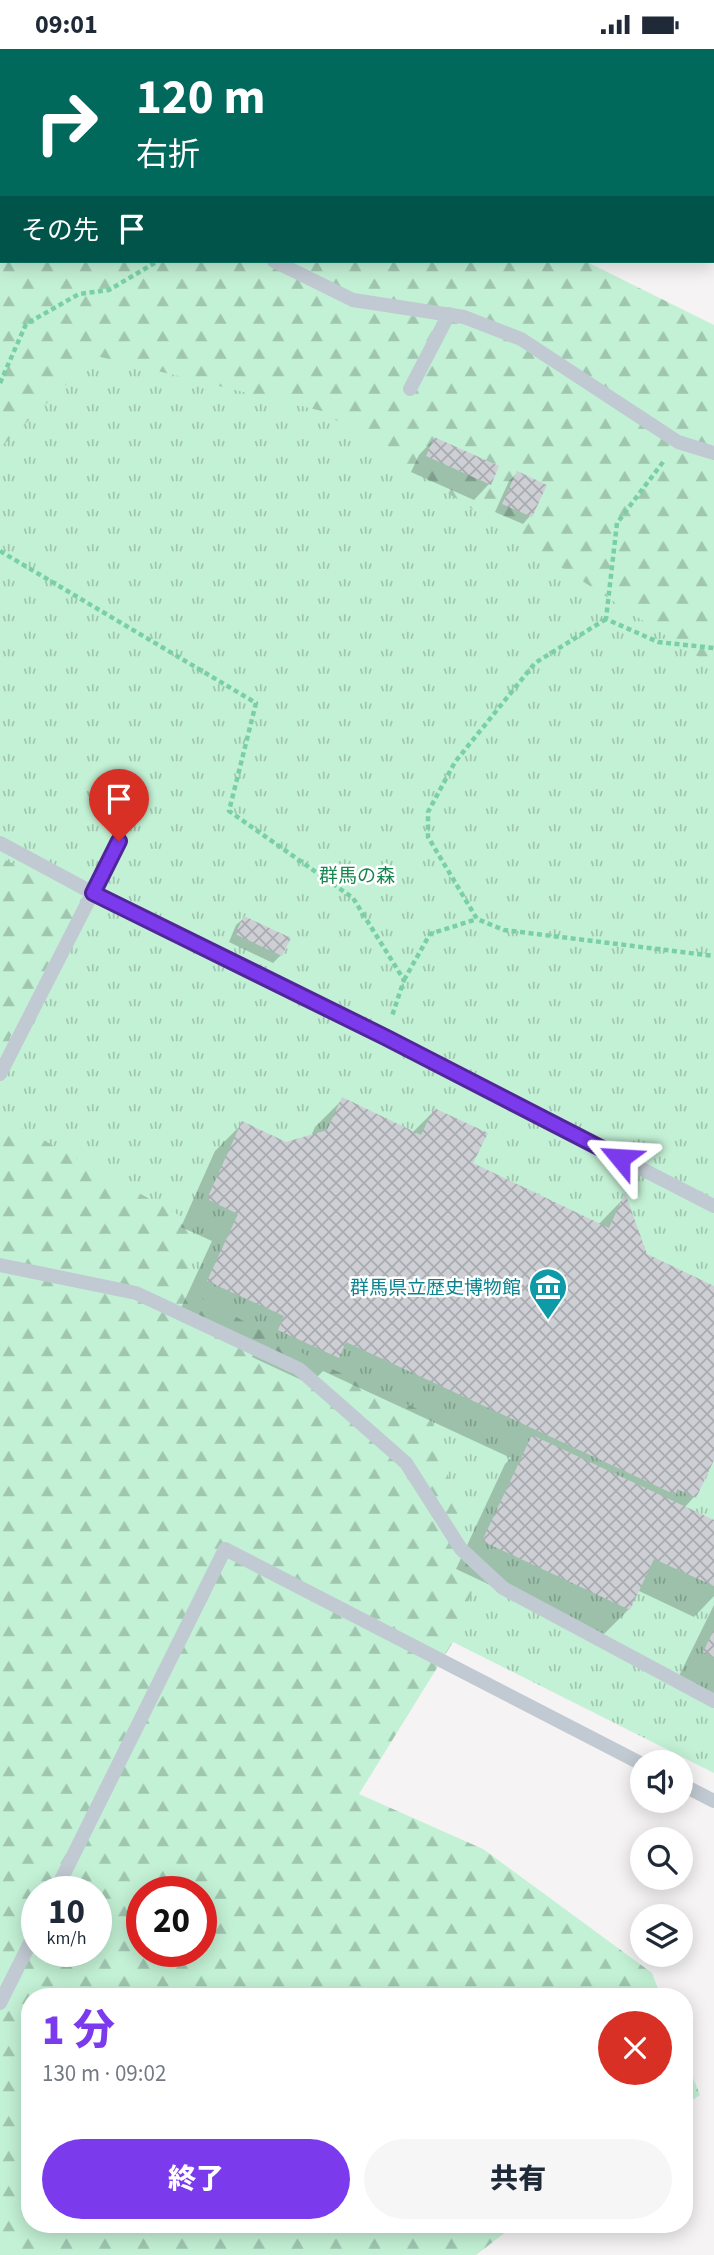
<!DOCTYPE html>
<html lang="ja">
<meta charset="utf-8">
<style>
:root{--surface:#fff;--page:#f6f6f7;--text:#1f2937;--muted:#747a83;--accent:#7c3aed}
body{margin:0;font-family:"Source Sans 3","Noto Sans JP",sans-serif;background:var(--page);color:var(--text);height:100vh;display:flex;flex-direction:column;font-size:26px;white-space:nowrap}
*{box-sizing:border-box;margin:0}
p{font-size:23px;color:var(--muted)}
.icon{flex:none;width:38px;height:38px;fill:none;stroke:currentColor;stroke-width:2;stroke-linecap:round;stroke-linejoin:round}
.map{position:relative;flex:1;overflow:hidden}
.panel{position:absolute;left:21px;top:1939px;width:672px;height:245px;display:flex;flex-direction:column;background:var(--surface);border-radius:28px;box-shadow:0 4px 18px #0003}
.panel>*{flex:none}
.guide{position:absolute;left:0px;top:0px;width:714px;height:214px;box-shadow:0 4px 18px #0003;background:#00695c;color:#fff;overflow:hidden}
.fabs{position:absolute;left:630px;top:1701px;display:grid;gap:14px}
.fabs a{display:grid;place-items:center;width:63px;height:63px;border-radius:50%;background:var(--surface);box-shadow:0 4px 18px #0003;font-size:35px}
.speed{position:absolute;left:21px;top:1827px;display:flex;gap:14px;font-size:35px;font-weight:700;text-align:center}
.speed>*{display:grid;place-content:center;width:91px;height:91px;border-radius:50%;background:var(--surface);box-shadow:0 4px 18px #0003;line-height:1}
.speed small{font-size:18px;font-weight:400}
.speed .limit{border:10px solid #d22;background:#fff;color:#111}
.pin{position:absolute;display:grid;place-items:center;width:60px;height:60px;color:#fff;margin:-72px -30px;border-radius:50% 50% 50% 0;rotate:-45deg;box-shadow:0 0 7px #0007}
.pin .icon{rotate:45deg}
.me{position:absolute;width:77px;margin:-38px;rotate:297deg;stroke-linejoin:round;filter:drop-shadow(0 0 5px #0008)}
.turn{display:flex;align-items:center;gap:24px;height:147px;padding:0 21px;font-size:32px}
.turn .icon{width:91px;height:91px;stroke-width:2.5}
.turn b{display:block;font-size:49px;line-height:60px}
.then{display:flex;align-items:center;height:66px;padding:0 21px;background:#0003;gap:14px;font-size:26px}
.round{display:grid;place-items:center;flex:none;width:74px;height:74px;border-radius:37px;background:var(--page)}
.headline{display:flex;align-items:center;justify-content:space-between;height:119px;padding:0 21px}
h1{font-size:42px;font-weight:800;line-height:52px;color:var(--accent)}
.primary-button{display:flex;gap:14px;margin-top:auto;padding:14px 21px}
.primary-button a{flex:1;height:80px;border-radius:42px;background:var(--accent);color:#fff;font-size:28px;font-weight:800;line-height:80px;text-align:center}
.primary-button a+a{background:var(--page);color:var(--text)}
.status{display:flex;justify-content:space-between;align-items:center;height:49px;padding:0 35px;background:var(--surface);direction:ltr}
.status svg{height:19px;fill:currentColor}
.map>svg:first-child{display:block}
</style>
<div class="status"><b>09:01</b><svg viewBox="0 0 49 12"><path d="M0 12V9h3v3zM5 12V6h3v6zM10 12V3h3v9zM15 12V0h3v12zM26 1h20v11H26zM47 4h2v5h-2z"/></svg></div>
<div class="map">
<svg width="714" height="2206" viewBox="0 0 714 2206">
<defs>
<pattern id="grass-tufts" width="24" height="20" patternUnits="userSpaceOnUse" patternTransform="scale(1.75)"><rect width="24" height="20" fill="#c3f1d5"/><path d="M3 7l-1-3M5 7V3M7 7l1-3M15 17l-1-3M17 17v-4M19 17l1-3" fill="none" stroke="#a0c6b0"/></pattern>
<pattern id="forest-firs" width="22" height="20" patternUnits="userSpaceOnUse" patternTransform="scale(1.75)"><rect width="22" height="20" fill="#c3f1d5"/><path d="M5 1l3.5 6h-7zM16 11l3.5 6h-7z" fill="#a0c6b0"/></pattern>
<pattern id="building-cross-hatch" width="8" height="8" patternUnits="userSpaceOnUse" patternTransform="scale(1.75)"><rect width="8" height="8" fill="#cdcfd5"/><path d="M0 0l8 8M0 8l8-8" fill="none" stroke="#a8abb0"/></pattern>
</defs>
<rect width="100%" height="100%" fill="#f5f3f3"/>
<path fill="url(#grass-tufts)" d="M0,0H125L2,2V212L714,299V1724L453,1593L0,1352Z"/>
<path fill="url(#forest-firs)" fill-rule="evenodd" d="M0,0L254,2H2V212H585L714,276V618L322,362L96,307L0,399Z
M0,808L82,850L0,1008Z
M0,1067L193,1174L190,1243L328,1318L430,1366L478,1527L453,1593L359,1745L483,1800L652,1924L661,1948H30V2175H516L476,2206H0ZM37,1843H96V1902H37ZM142,1843H201V1902H142Z
M684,2007L700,2046L684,2057Z"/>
<path fill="#0003" d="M434,390L497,418L489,435L474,451L411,423L419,406Z
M517,424L530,467L523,475L495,463L509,432Z
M244,869L281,906L273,914L229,893L236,876Z
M343,1050L412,1084L435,1061L471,1115L598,1176L625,1148L645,1207L714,1239V1407L694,1448L684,1459L714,1473V1547L694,1568L637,1541L629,1560L601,1588L456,1520L505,1415L511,1409L323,1322L310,1335L252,1308L258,1295L181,1259L212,1192L181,1178L215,1102L243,1074L286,1094L311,1087L315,1078Z
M714,1556V1649L677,1631Z"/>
<path fill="url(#building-cross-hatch)" d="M434,388L499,417L491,436L426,407Z
M517,422L547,436L532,468L502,455Z
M244,867L291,889L282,907L235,885Z
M342,1048L421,1086L434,1059L488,1084L473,1114L609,1179L625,1144L647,1205L714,1237V1411L696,1449L677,1440L676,1446L346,1293L339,1309L278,1281L284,1267L207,1232L238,1165L207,1150L242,1072L286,1093L327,1081Z
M532,1386L714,1471V1537L654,1510L630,1561L482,1492Z
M714,1581V1608L703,1603Z"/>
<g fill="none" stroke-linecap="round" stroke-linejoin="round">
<path stroke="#7ad0a6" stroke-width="4.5" stroke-dasharray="5 3.5" stroke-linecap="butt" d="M0,334L26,275L79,245L109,241L158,212
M663,413L617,474L606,570L658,593L714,599
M0,502L256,654L229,762L353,849L404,931L392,967
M606,570L535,614L455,713L428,763V788L477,870L504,881L714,907
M404,931L430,885L477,870"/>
<path stroke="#c1cad2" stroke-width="14" d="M413,0L417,2
M0,130L2,131
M712,145H714
M274,212L353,251L464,268L521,290L678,393L714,404
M410,340L449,265
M0,794L93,844L385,988L714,1157
M0,1025L119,792
M0,1216L136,1244L299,1320L406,1414L461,1500L503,1539L714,1652
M681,1735L714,1752
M55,1843L225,1500L642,1715
M0,1954L37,1880"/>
</g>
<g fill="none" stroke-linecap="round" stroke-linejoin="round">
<defs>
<path id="route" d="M119,792L93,844L385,988L620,1109"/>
</defs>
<use href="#route" stroke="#51269a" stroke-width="18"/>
<use href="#route" stroke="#7c3aed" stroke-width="12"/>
</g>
<defs>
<symbol id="museum-pin" viewBox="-11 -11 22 30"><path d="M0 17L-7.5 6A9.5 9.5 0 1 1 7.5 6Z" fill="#0f9aa8" stroke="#fff"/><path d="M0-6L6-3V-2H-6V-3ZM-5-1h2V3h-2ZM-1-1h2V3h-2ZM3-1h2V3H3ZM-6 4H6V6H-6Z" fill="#fff"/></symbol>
</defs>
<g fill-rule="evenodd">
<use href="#museum-pin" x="526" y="1216" width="44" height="60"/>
</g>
<g text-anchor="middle" stroke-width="5" stroke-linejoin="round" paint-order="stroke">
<g font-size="19" fill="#17864f" stroke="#fff">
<text x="357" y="833">群馬の森</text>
</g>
<g font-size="19" fill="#0d838f" stroke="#fff" text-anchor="end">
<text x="521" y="1245">群馬県立歴史博物館</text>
</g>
</g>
</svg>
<div class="fabs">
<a><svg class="icon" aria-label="sound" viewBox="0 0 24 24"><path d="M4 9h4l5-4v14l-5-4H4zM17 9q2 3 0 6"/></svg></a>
<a><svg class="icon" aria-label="search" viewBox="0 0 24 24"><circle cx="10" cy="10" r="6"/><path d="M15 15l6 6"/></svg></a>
<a><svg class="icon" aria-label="layers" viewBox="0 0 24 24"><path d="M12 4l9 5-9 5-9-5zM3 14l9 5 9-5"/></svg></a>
</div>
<div class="speed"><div>10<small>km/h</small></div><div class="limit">20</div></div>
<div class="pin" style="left:119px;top:792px;background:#d93025"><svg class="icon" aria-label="arrive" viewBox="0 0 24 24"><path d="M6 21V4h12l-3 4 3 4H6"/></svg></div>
<svg class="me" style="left:620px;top:1109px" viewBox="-20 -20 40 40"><path d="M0-17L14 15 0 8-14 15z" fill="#7c3aed" stroke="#fff" stroke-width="4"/></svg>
<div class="guide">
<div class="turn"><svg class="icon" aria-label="right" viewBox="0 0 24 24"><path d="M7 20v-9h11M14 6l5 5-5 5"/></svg><div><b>120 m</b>右折</div></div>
<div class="then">その先<svg class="icon" aria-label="arrive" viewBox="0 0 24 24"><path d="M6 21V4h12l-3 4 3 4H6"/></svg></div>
</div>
<section class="panel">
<div class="headline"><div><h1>1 分</h1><p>130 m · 09:02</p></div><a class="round" style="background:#d93025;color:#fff"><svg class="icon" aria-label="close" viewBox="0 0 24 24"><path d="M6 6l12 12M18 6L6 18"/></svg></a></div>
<div class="primary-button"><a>終了</a><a>共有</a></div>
</section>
</div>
